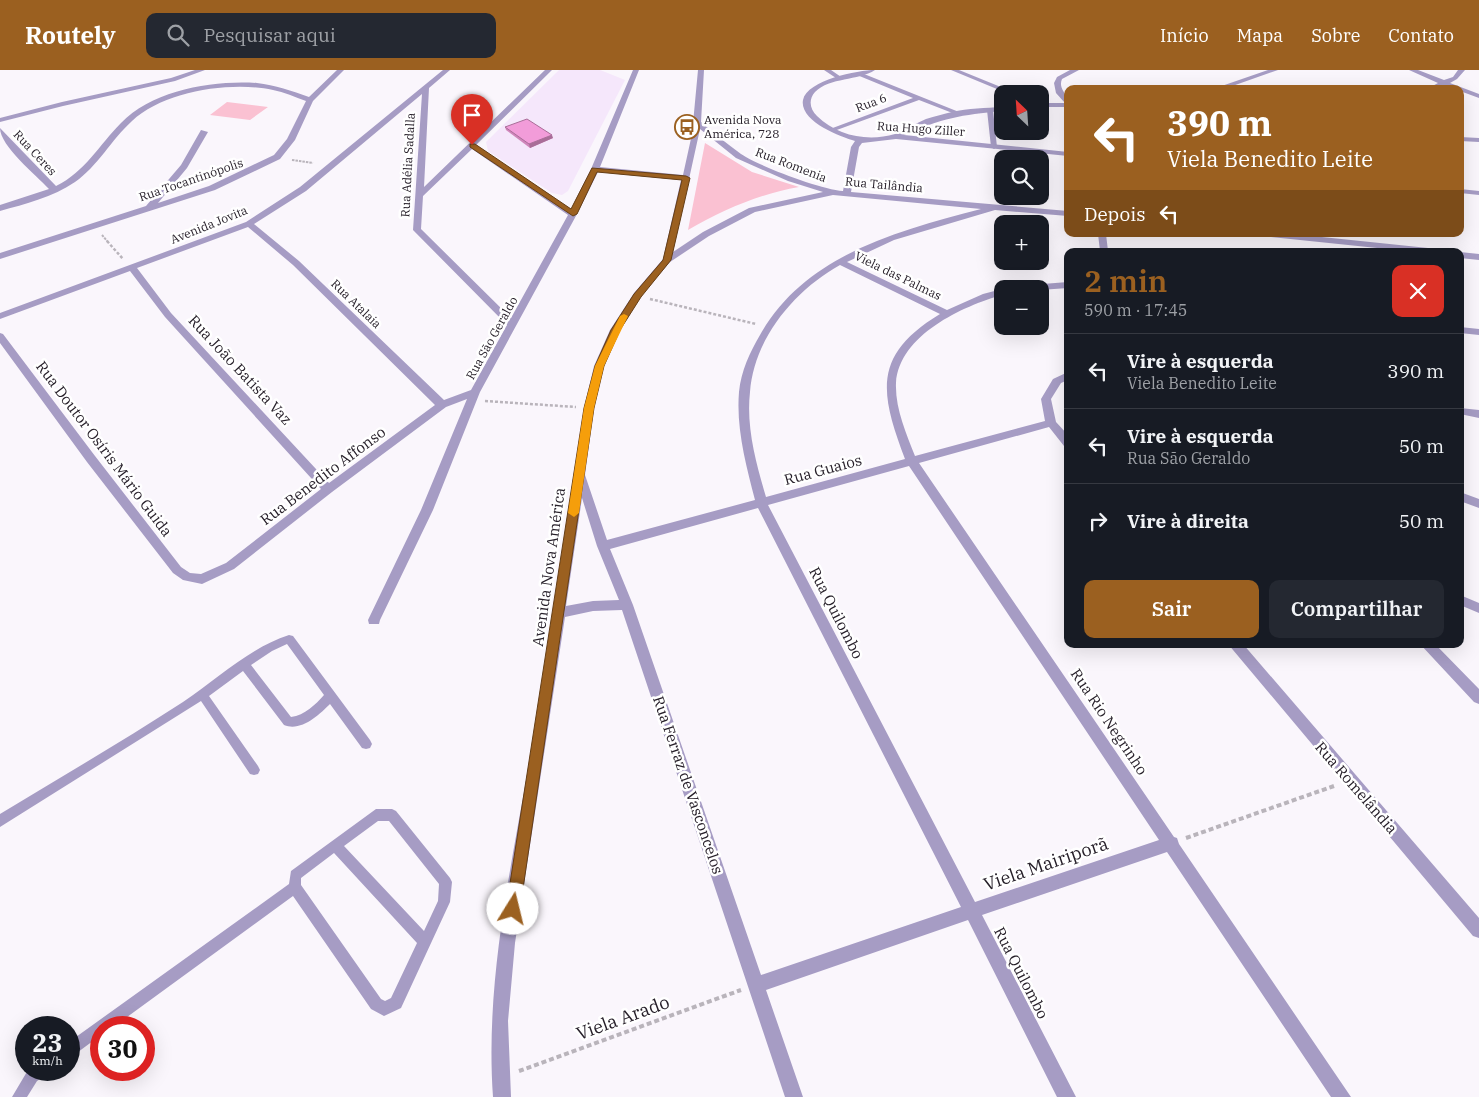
<!DOCTYPE html>
<html lang="pt">
<meta charset="utf-8">
<style>
:root{--surface:#171b24;--page:#242831;--text:#f1f3f6;--muted:#9ea1a6;--line:#363941;--accent:#9b6020}
body{margin:0;font-family:"IBM Plex Serif",serif;background:var(--page);color:var(--text);height:100vh;display:flex;flex-direction:column;font-size:19px;white-space:nowrap}
*{box-sizing:border-box;margin:0}
p{font-size:16px;color:var(--muted)}
.icon{flex:none;width:28px;height:28px;fill:none;stroke:currentColor;stroke-width:2;stroke-linecap:round;stroke-linejoin:round}
.map{position:relative;flex:1;overflow:hidden}
.drawer{position:absolute;left:1064px;top:178px;width:400px;height:400px;display:flex;flex-direction:column;background:var(--surface);border-radius:10px;box-shadow:0 5px 20px #0002}
.drawer>*{flex:none}
.guide{position:absolute;left:1064px;top:15px;width:400px;height:152px;border-radius:10px;box-shadow:0 5px 20px #0002;background:#9b6020;color:#fff;overflow:hidden}
.needle{width:32px;rotate:335deg}
.controls{position:absolute;left:994px;top:15px;display:grid;gap:10px}
.controls a{display:grid;place-items:center;width:55px;height:55px;border-radius:10px;background:var(--surface);box-shadow:0 5px 20px #0002;font-size:25px}
.speed{position:absolute;left:15px;top:946px;display:flex;gap:10px;font-size:25px;font-weight:700;text-align:center}
.speed>*{display:grid;place-content:center;width:65px;height:65px;border-radius:50%;background:var(--surface);box-shadow:0 5px 20px #0002;line-height:1}
.speed small{font-size:12px;font-weight:400}
.speed .limit{border:8px solid #d22;background:#fff;color:#111}
.pin{position:absolute;display:grid;place-items:center;width:42px;height:42px;color:#fff;margin:-51px -21px;border-radius:50% 50% 50% 0;rotate:-45deg;box-shadow:0 0 5px #0007}
.pin .icon{rotate:45deg}
.me{position:absolute;width:55px;margin:-28px;rotate:9deg;stroke-linejoin:round;filter:drop-shadow(0 0 4px #0008)}
.turn{display:flex;align-items:center;gap:18px;height:105px;padding:0 20px;font-size:22px}
.turn .icon{width:65px;height:65px;stroke-width:2.5}
.turn b{display:block;font-size:35px;line-height:42px}
.then{display:flex;align-items:center;height:48px;padding:0 20px;background:#0003;gap:10px;font-size:19px}
.round{display:grid;place-items:center;flex:none;width:52px;height:52px;border-radius:10px;background:var(--page)}
.head{display:flex;align-items:center;justify-content:space-between;height:85px;padding:0 20px}
h1{font-size:30px;font-weight:600;line-height:38px;color:var(--accent)}
.primary-button{display:flex;gap:10px;margin-top:auto;padding:10px 20px}
.primary-button a{flex:1;height:58px;border-radius:10px;background:var(--accent);color:#fff;font-size:20px;font-weight:600;line-height:58px;text-align:center}
.primary-button a+a{background:var(--page);color:var(--text)}
ul{padding:0;list-style:none}
li{display:flex;align-items:center;gap:15px;height:75px;padding:0 20px;border-top:1px solid var(--line)}
li div{flex:1}
li b{display:block;font-size:19px}
li em{font-style:normal}
header{display:flex;align-items:center;gap:30px;box-sizing:border-box;height:70px;padding:0 25px;background:var(--accent);color:#fff}
header strong{font-size:24px}
nav{display:flex;gap:28px;margin-inline-start:auto;font-size:18px}
.search{width:350px;height:45px;background:var(--page);display:flex;align-items:center;gap:12px;box-sizing:border-box;padding:0 18px;border-radius:10px;color:var(--muted);font-size:19px}
.map>svg:first-child{display:block}
</style>
<header>
<strong>Routely</strong>
<div class="search"><svg class="icon" aria-label="search" viewBox="0 0 24 24"><circle cx="10" cy="10" r="6"/><path d="M15 15l6 6"/></svg>Pesquisar aqui</div>
<nav><a>Início</a><a>Mapa</a><a>Sobre</a><a>Contato</a></nav>
</header>
<div class="map">
<svg width="1479" height="1027" viewBox="0 0 1479 1027">
<rect width="100%" height="100%" fill="#faf6fc"/>
<path fill="#f5e7fb" d="M559,0H600L625,10L568,121L562,125L552,123L488,81L486,72Z"/>
<path fill="#fac1d2" d="M227,32L268,37L250,50L210,45Z
M705,73L752,102L799,117C759,124 723,140 688,160Z"/>
<g fill="none" stroke-linecap="round" stroke-linejoin="round">
<path stroke="#b9b4bb" stroke-width="2" stroke-dasharray="2.5 1" stroke-linecap="butt" d="M292,90L313,93
M102,165L108,172"/>
<path stroke="#b9b4bb" stroke-width="2.5" stroke-dasharray="3 2" stroke-linecap="butt" d="M107,171L123,189
M650,229L756,254
M485,331L576,337"/>
<path stroke="#b9b4bb" stroke-width="4" stroke-dasharray="5 3" stroke-linecap="butt" d="M1186,768L1334,716
M519,1001L741,920"/>
<path fill="#a69cc4" fill-rule="evenodd" d="M824,0H831L844,9L839,10Z
M951,0H959L1018,24H1009Z
M859,2L959,42L960,43L955,44L919,30L834,61H830V59L913,28L857,5V3Z
M990,38L993,40L997,77L994,79L991,77L987,40Z
M289,565L293,566L370,670L372,674L370,678L366,679L362,678L330,634C319,645 301,662 284,655L243,601L209,626L258,696L260,700L258,704L254,705L250,704L201,631L0,757V744C61,707 123,671 183,632C217,609 249,578 289,565ZM287,574L324,625C315,635 305,645 291,647L251,595L272,581Z
M376,739H392L396,741L450,808L452,812L450,832L401,938L384,946L371,939L293,826L112,958H101V965L74,985L69,987V972L289,814L291,801ZM378,751H389L439,814L438,831L424,861L344,776ZM334,783L417,873L391,928L385,931L381,929L301,815V808Z
M28,1000H48L46,1005L37,1011L27,1027H12Z"/>
<path fill="#a69cc4" fill-rule="evenodd" d="M195,0H205L175,11L63,36L0,52V48L62,32L171,8Z
M337,0H344L313,31L295,70L280,89L215,120L0,189V183L146,136L181,95L201,60L208,62L187,98L158,133L209,116L274,85L287,69L306,31C295,27 284,22 273,20C231,11 164,21 132,51C111,70 98,96 75,112C53,127 25,134 0,141V135L49,119C36,105 0,76 0,58L56,116C85,102 99,75 121,53C153,20 213,10 257,13C275,15 292,21 309,27Z
M443,0H450L429,18L424,117L545,0H552L476,75L571,139L591,99L633,0H639L600,97L683,105L692,64L698,0H704L701,52C714,63 727,74 741,84C761,97 820,119 843,121L851,77L855,71C840,67 799,51 803,30C807,10 858,0 875,0C858,11 830,7 815,22C808,30 810,39 817,46C837,66 868,72 895,64C906,61 916,53 926,49C935,46 944,44 952,42C968,38 986,38 1002,37V41C961,45 942,48 904,65L1068,82V86L896,69L862,73L859,77L851,122L1068,141V146L995,140L894,170L847,192L947,240L983,224L1002,219V225C963,236 899,265 896,313C895,338 906,363 915,386L1045,351L1041,329L1053,309L1068,302V310L1061,313L1051,329L1056,352L1068,365V377L1064,376L1049,357L919,393L1174,767L1177,768L1179,774L1351,1027H1331L1167,782L982,845L1076,1027H1057L968,850L766,920L803,1027H785L622,540L593,541L565,547L515,873L508,951L511,1027H493C485,914 510,804 529,693C549,575 566,456 584,338L594,296L610,260L634,223L663,189L681,110L598,102L577,144L480,322L433,440L380,550L379,554H369L368,550L421,440L467,329L446,337L332,422L234,499L202,514L183,510L173,503L87,392L0,273V263L3,264L95,386L181,497L190,503L201,504L226,493L321,419L165,247L130,201L0,249V243L246,152L300,117ZM422,24L413,160L507,255L471,320L444,330L299,191L254,154L306,121ZM700,59L736,88L788,111L823,122L749,138L703,162L673,182ZM472,79L568,145L511,248L421,159L423,126ZM833,125L981,139C897,161 805,185 760,265C750,282 741,301 739,322C736,358 746,395 755,430L607,470L585,405L594,338L604,296L620,260L641,226L670,192L709,166L755,142ZM248,157L293,195L435,335L329,413L171,243L137,198ZM840,195L940,244C872,285 880,323 905,389L766,427C756,393 746,357 750,322C754,268 795,220 840,195ZM909,396L1159,770L975,832L768,435ZM582,428L597,476L619,530L593,531L566,536ZM758,438L961,837L761,905L633,535L610,479Z
M1070,0H1079L1062,9C1059,16 1063,22 1068,27V37H1040V33H1065L1056,23L1054,13L1057,7Z
M1268,0H1278L1224,19H1213Z
M1409,0H1418L1444,10L1453,7L1458,0H1465L1457,9L1450,13L1479,24V28L1460,21V19L1444,15L1436,19H1427L1438,13Z
M1460,67L1479,68V72L1460,71Z
M1460,119L1479,121V125L1460,123Z
M1098,164H1106L1108,181H1100Z
M1267,164H1293L1428,178L1432,181H1406L1271,167Z
M1460,182L1479,184V190L1460,188Z
M1068,212V218L1040,220L1013,219L1017,216Z
M1460,257L1479,259V265L1460,263Z
M1460,338L1479,340V348L1460,344Z
M1460,422L1479,429V438L1460,431Z
M1460,525L1479,533V543L1460,535Z
M1228,574H1243L1479,848V868L1473,866Z
M1420,574H1435L1479,619V634L1474,632Z"/>
</g>
<path fill="#d086bb" d="M505,57L553,68L530,78L506,60Z"/>
<path fill="#a96d98" d="M552,65L553,68L530,78L529,74Z"/>
<path fill="#f29cd9" stroke="#a96d98" d="M527,49L552,65L529,74L505,57Z"/>
<path fill="#9b6020" stroke="#653e15" d="M470,74H475L571,139L592,98L686,106L690,108L671,190L641,227L620,260L604,296L594,338L520,839L518,844L513,846L508,844L506,839L584,338L595,296L611,260L634,224L663,190L682,110L597,102L577,144L573,146L470,77Z"/>
<path fill="#f59e0b" d="M624,244L628,246L604,296L594,338L579,443L574,447L568,443L584,338L595,296L620,246Z"/>
<defs>
<symbol id="bus-ring" viewBox="-11 -11 22 22"><circle r="9.5" fill="#fff" stroke="#9b6020" stroke-width="1.5"/><path d="M-5-6H5V4H4V6H2V4H-2V6H-4V4H-5ZM-3.5-4V0h7V-4ZM-3.5 1.2v1.5H-2V1.2ZM2 1.2v1.5H3.5V1.2Z" fill="#9b6020"/></symbol>
</defs>
<g fill-rule="evenodd">
<use href="#bus-ring" x="673" y="43" width="28" height="28"/>
</g>
<g text-anchor="middle" stroke-width="5" stroke-linejoin="round" paint-order="stroke">
<g font-size="12" fill="#27202a" stroke="#fff">
<text transform="translate(871 33) rotate(-21)" y="4">Rua 6</text>
<text transform="translate(921 59) rotate(4)" y="4">Rua Hugo Ziller</text>
<text transform="translate(35 83) rotate(47)" y="4">Rua Ceres</text>
<text transform="translate(408 95) rotate(-87)" y="4">Rua Adélia Sadalla</text>
<text transform="translate(791 95) rotate(21)" y="4">Rua Romenia</text>
<text transform="translate(191 110) rotate(-19)" y="4">Rua Tocantinópolis</text>
<text transform="translate(884 115) rotate(5)" y="4">Rua Tailândia</text>
<text transform="translate(209 155) rotate(-22)" y="4">Avenida Jovita</text>
<text transform="translate(898 206) rotate(26)" y="4">Viela das Palmas</text>
<text transform="translate(356 234) rotate(44)" y="4">Rua Atalaia</text>
<text transform="translate(492 268) rotate(-61)" y="4">Rua São Geraldo</text>
</g>
<g font-size="12" fill="#27202a" stroke="#fff" text-anchor="start">
<text x="704" y="54">Avenida Nova<tspan x="704" dy="14">América, 728</tspan></text>
</g>
<g font-size="15" fill="#27202a" stroke="#fff">
<text transform="translate(240 300) rotate(47)" y="5">Rua João Batista Vaz</text>
<text transform="translate(104 379) rotate(53)" y="5">Rua Doutor Osíris Mário Guida</text>
<text transform="translate(823 400) rotate(-15)" y="5">Rua Guaios</text>
<text transform="translate(323 406) rotate(-37)" y="5">Rua Benedito Affonso</text>
<text transform="translate(549 497) rotate(-82)" y="5">Avenida Nova América</text>
<text transform="translate(836 543) rotate(63)" y="5">Rua Quilombo</text>
<text transform="translate(1109 652) rotate(56)" y="5">Rua Rio Negrinho</text>
<text transform="translate(688 715) rotate(71)" y="5">Rua Ferraz de Vasconcelos</text>
<text transform="translate(1356 718) rotate(49)" y="5">Rua Romelândia</text>
<text transform="translate(1021 903) rotate(63)" y="5">Rua Quilombo</text>
</g>
<g font-size="18" fill="#27202a" stroke="#fff">
<text transform="translate(1046 794) rotate(-19)" y="6">Viela Mairiporã</text>
<text transform="translate(623 948) rotate(-20)" y="6">Viela Arado</text>
</g>
</g>
</svg>
<div class="controls">
<a><svg class="needle" viewBox="-14 -14 28 28"><path d="M0-13l5 13h-10z" fill="#e53935"/><path d="M0 13l5-13h-10z" fill="#9ea1a6"/></svg></a>
<a><svg class="icon" aria-label="search" viewBox="0 0 24 24"><circle cx="10" cy="10" r="6"/><path d="M15 15l6 6"/></svg></a>
<a>+</a>
<a>−</a>
</div>
<div class="speed"><div>23<small>km/h</small></div><div class="limit">30</div></div>
<div class="pin" style="left:472px;top:75px;background:#d93025"><svg class="icon" aria-label="arrive" viewBox="0 0 24 24"><path d="M6 21V4h12l-3 4 3 4H6"/></svg></div>
<svg class="me" style="left:513px;top:839px" viewBox="-20 -20 40 40"><circle r="19" fill="#fff"/><path d="M0-13L10 11 0 6-10 11z" fill="#9b6020"/></svg>
<div class="guide">
<div class="turn"><svg class="icon" aria-label="left" viewBox="0 0 24 24"><path d="M17 20v-9H6M10 6l-5 5 5 5"/></svg><div><b>390 m</b>Viela Benedito Leite</div></div>
<div class="then">Depois<svg class="icon" aria-label="left" viewBox="0 0 24 24"><path d="M17 20v-9H6M10 6l-5 5 5 5"/></svg></div>
</div>
<section class="drawer">
<div class="head"><div><h1>2 min</h1><p>590 m · 17:45</p></div><a class="round" style="background:#d93025;color:#fff"><svg class="icon" aria-label="close" viewBox="0 0 24 24"><path d="M6 6l12 12M18 6L6 18"/></svg></a></div>
<ul>
<li><svg class="icon" aria-label="left" viewBox="0 0 24 24"><path d="M17 20v-9H6M10 6l-5 5 5 5"/></svg><div><b>Vire à esquerda</b><p>Viela Benedito Leite</p></div><em>390 m</em></li>
<li><svg class="icon" aria-label="left" viewBox="0 0 24 24"><path d="M17 20v-9H6M10 6l-5 5 5 5"/></svg><div><b>Vire à esquerda</b><p>Rua São Geraldo</p></div><em>50 m</em></li>
<li><svg class="icon" aria-label="right" viewBox="0 0 24 24"><path d="M7 20v-9h11M14 6l5 5-5 5"/></svg><div><b>Vire à direita</b></div><em>50 m</em></li>
</ul>
<div class="primary-button"><a>Sair</a><a>Compartilhar</a></div>
</section>
</div>
